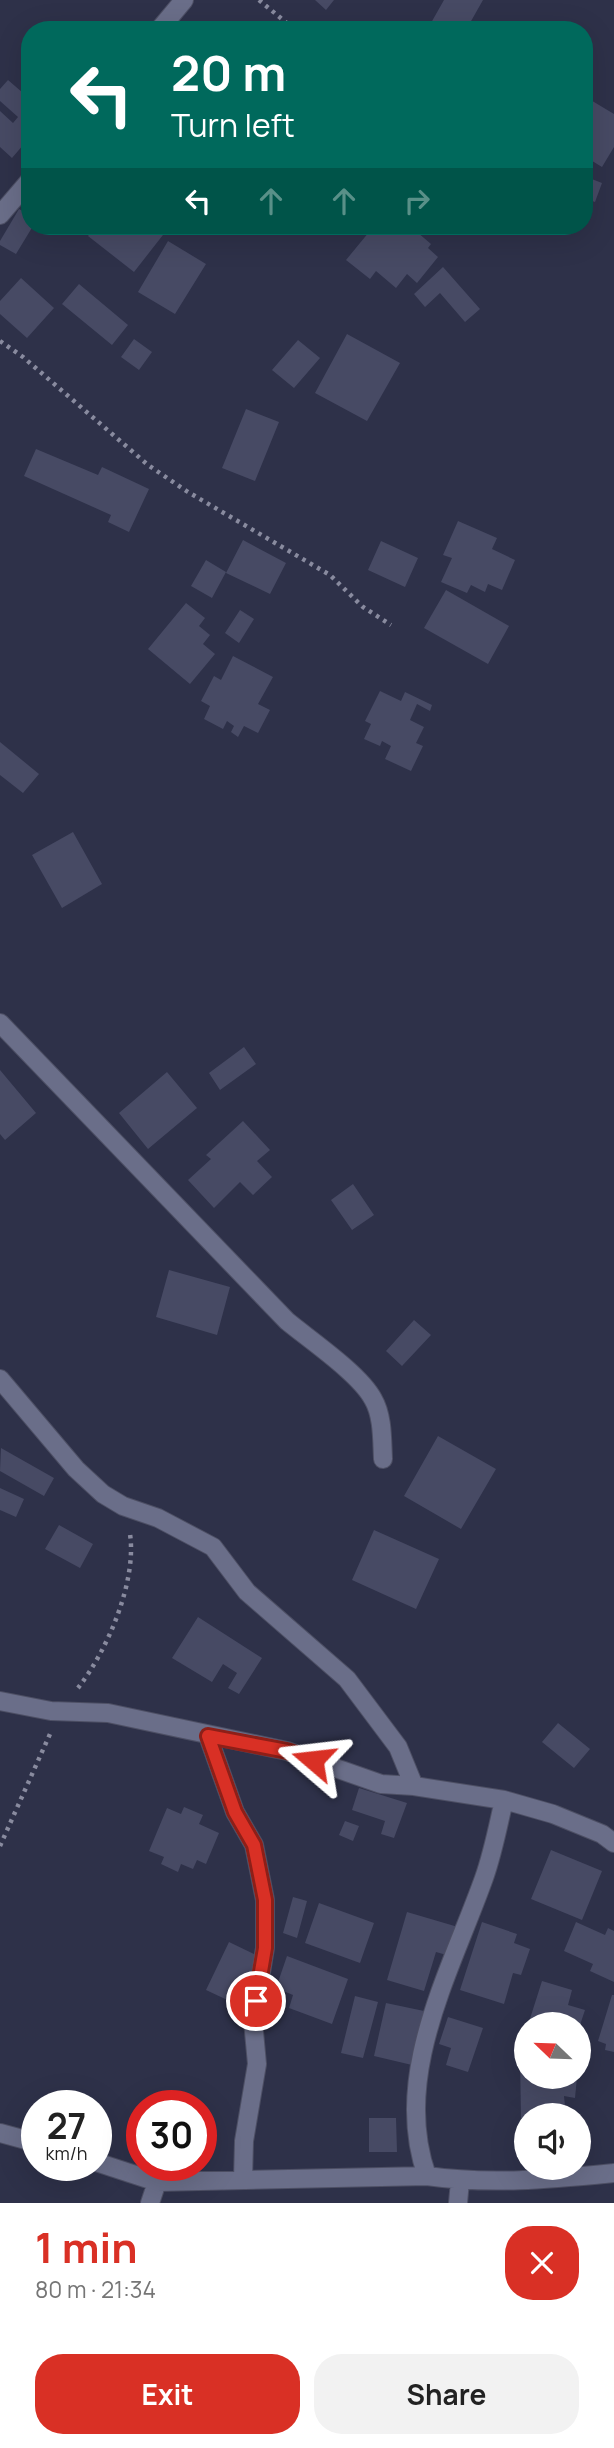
<!DOCTYPE html>
<meta charset="utf-8">
<style>
:root{--surface:#fff;--page:#f2f2f2;--text:#222;--muted:#767676;--accent:#d93025}
body{margin:0;font-family:Manrope,sans-serif;background:var(--page);color:var(--text);height:100vh;display:flex;flex-direction:column;font-size:26px;white-space:nowrap}
*{box-sizing:border-box;margin:0}
p{font-size:23px;color:var(--muted)}
.icon{flex:none;width:38px;height:38px;fill:none;stroke:currentColor;stroke-width:2;stroke-linecap:round;stroke-linejoin:round}
.map{position:relative;height:2203px;overflow:hidden}
.details{display:flex;flex-direction:column;background:var(--surface);flex:1}
.details>*{flex:none}
.top-card{position:absolute;left:21px;top:21px;width:572px;height:214px;border-radius:28px;box-shadow:0 7px 28px #0002;background:#00695c;color:#fff;overflow:hidden}
.needle{width:46px;rotate:293deg}
.fabs{position:absolute;left:514px;top:2012px;display:grid;gap:14px}
.fabs a{display:grid;place-items:center;width:77px;height:77px;border-radius:50%;background:var(--surface);box-shadow:0 7px 28px #0002;font-size:35px}
.speed{position:absolute;left:21px;top:2090px;display:flex;gap:14px;font-size:35px;font-weight:700;text-align:center}
.speed>*{display:grid;place-content:center;width:91px;height:91px;border-radius:50%;background:var(--surface);box-shadow:0 7px 28px #0002;line-height:1}
.speed small{font-size:18px;font-weight:400}
.speed .limit{border:10px solid #d22;background:#fff;color:#111}
.pin{position:absolute;display:grid;place-items:center;width:60px;height:60px;color:#fff;margin:-30px;border:4px solid #fff;border-radius:50%;box-shadow:0 2px 7px #0007}
.me{position:absolute;width:77px;margin:-38px;rotate:287deg;stroke-linejoin:round;filter:drop-shadow(0 0 5px #0008)}
.turn{display:flex;align-items:center;gap:24px;height:147px;padding:0 35px;font-size:32px}
.turn .icon{width:91px;height:91px;stroke-width:2.5}
.turn b{display:block;font-size:49px;line-height:60px}
.lanes{display:flex;align-items:center;height:66px;padding:0 35px;background:#0003;justify-content:center;gap:35px;direction:ltr}
.lanes .off{opacity:.35}
.round{display:grid;place-items:center;flex:none;width:74px;height:74px;border-radius:28px;background:var(--page)}
.head{display:flex;align-items:center;justify-content:space-between;height:119px;padding:0 35px}
h1{font-size:42px;font-weight:700;line-height:52px;color:var(--accent)}
.primary-button{display:flex;gap:14px;margin-top:auto;padding:14px 35px}
.primary-button a{flex:1;height:80px;border-radius:28px;background:var(--accent);color:#fff;font-size:28px;font-weight:700;line-height:80px;text-align:center}
.primary-button a+a{background:var(--page);color:var(--text)}
.map>svg:first-child{display:block}
</style>
<div class="map">
<svg width="614" height="2203" viewBox="0 0 614 2203">
<rect width="100%" height="100%" fill="#2e3149"/>
<path fill="#474a64" d="M315,0H334L326,10Z
M444,0H483L466,30H427Z
M8,80L30,99V137L12,158L0,147V111L13,123L18,117L0,101V89Z
M584,96L614,114V147L602,167L584,156Z
M584,176L602,183L595,202L584,198Z
M19,209L30,215V226H33L16,254L0,245V241Z
M66,226H81L74,233Z
M96,226H170L134,272L88,236Z
M374,226H410L431,244L428,248L438,257L417,283L407,274L396,288L376,271L370,279L346,260Z
M168,241L206,264L175,314L138,292Z
M443,267L480,309L465,322L440,293L425,307L414,294Z
M21,278L54,308L27,338L0,314V301Z
M79,284L128,325L112,345L62,304Z
M347,334L400,363L367,421L315,393Z
M134,339L152,352L139,370L121,357Z
M298,340L320,358L294,388L272,370Z
M246,409L279,422L255,481L222,468Z
M36,449L98,475L102,467L149,489L129,532L108,522L111,515L24,476Z
M458,521L497,538L492,549L515,560L502,590L488,584L485,592L471,585L467,593L441,582L452,558L443,555Z
M243,540L286,563L270,594L226,573Z
M381,541L418,558L405,587L368,570Z
M206,560L226,572L212,598L191,586Z
M446,590L509,626L488,664L424,628Z
M186,603L205,618L199,626L210,635L203,644L215,654L190,684L148,649Z
M240,610L254,619L239,643L225,633Z
M233,656L273,677L258,704L270,710L258,733L244,726L238,737L231,732L234,726L227,721L223,729L204,719L210,706L201,701L214,676L221,680Z
M380,691L401,701L405,692L432,705L430,711L417,704L410,720L424,727L416,743L423,746L411,771L385,759L391,746L382,741L380,746L364,739L371,724L365,721Z
M0,742L39,774L23,793L0,775Z
M73,832L102,884L62,908L32,855Z
M244,1047L256,1064L220,1090L209,1073Z
M0,1070L36,1113L5,1140L0,1134Z
M167,1072L197,1108L148,1149L119,1113Z
M243,1121L270,1150L257,1161L272,1177L253,1195L240,1182L214,1208L188,1180L211,1159L206,1155Z
M353,1184L374,1215L352,1230L331,1200Z
M169,1270L230,1287L217,1335L156,1317Z
M414,1320L431,1335L402,1366L386,1351Z
M438,1436L496,1469L461,1529L404,1496Z
M1,1448L54,1478L44,1496L0,1471Z
M0,1488L24,1499L16,1517L0,1510Z
M59,1525L93,1544L80,1568L45,1549Z
M374,1530L439,1559L416,1609L352,1580Z
M198,1617L262,1658L239,1694L228,1688L237,1673L223,1664L212,1682L172,1658Z
M558,1723L590,1749L574,1768L542,1742Z
M359,1788L407,1803L394,1838L381,1834L385,1821L352,1810Z
M184,1807L203,1815L199,1824L219,1833L206,1864L197,1860L193,1869L181,1864L178,1872L161,1864L164,1857L149,1851L167,1808L181,1814Z
M345,1821L359,1826L353,1841L339,1835Z
M551,1850L602,1871L582,1920L531,1899Z
M293,1897L307,1901L297,1938L283,1933Z
M319,1903L374,1923L360,1963L305,1943Z
M407,1912L458,1927L450,1956L436,1952L424,1991L387,1980Z
M482,1922L517,1934L514,1943L530,1949L521,1975L513,1973L504,2004L460,1990Z
M576,1922L605,1935L608,1928L614,1931V1982L590,1971L593,1964L564,1951Z
M229,1942L260,1957L238,2005L206,1990Z
M287,1956L348,1979L332,2024L289,2008L293,1995L276,1988Z
M542,1981L572,1990L568,2005L585,2010L580,2025H528Z
M612,1995H614V2052L605,2050L606,2044L598,2041Z
M355,1996L378,2002L363,2058L341,2053Z
M386,2003L424,2011L412,2065L374,2056Z
M448,2017L483,2028L468,2072L446,2065L451,2048L439,2044Z
M520,2056H527V2077H577L575,2098L564,2096L566,2116H527V2119L521,2118Z
M369,2118H396L397,2152H369Z"/>
<g fill="none" stroke-linecap="round" stroke-linejoin="round">
<defs>
<path id="minor" d="M159,30L184,0
M0,215L30,180
M0,1023L287,1321C310,1340 360,1374 373,1399C383,1416 382,1440 383,1459
M0,1379L76,1469L103,1494L123,1506L158,1518L213,1547L247,1592L347,1679L398,1747L414,1786
M0,1701L51,1711L108,1713L287,1751L381,1784L414,1786L504,1800L553,1814L602,1834L614,1843
M208,1736L235,1812L254,1845L265,1900V1948L253,2021L257,2064L244,2141L243,2179
M0,2133L37,2143
M96,2162L157,2182L427,2176C490,2185 551,2179 614,2173
M427,2176C391,2076 451,1971 484,1878C493,1853 498,1826 504,1800
M150,2203L157,2182
M458,2203L460,2181"/>
</defs>
<use href="#minor" stroke="#4d4f64" stroke-width="20"/>
<path stroke="#898b9f" stroke-width="4.5" stroke-dasharray="3.5 5" stroke-linecap="butt" d="M259,0L295,30
M557,226L562,230
M0,341L23,357L148,465L188,492L330,575L363,607L391,625
M78,1688C107,1651 137,1582 130,1534
M0,1846L50,1734"/>
<use href="#minor" stroke="#6a6e89" stroke-width="18"/>
</g>
<g fill="none" stroke-linecap="round" stroke-linejoin="round">
<defs>
<path id="route" d="M256,2001L265,1948V1900L254,1845L235,1812L208,1736L287,1751L313,1760"/>
</defs>
<use href="#route" stroke="#8d1f18" stroke-width="18"/>
<use href="#route" stroke="#d93025" stroke-width="12"/>
</g>
</svg>
<div class="fabs">
<a><svg class="needle" viewBox="-14 -14 28 28"><path d="M0-13l5 13h-10z" fill="#e53935"/><path d="M0 13l5-13h-10z" fill="#767676"/></svg></a>
<a><svg class="icon" aria-label="sound" viewBox="0 0 24 24"><path d="M4 9h4l5-4v14l-5-4H4zM17 9q2 3 0 6"/></svg></a>
</div>
<div class="speed"><div>27<small>km/h</small></div><div class="limit">30</div></div>
<div class="pin" style="left:256px;top:2001px;background:#d93025"><svg class="icon" aria-label="arrive" viewBox="0 0 24 24"><path d="M6 21V4h12l-3 4 3 4H6"/></svg></div>
<svg class="me" style="left:313px;top:1760px" viewBox="-20 -20 40 40"><path d="M0-17L14 15 0 8-14 15z" fill="#d93025" stroke="#fff" stroke-width="4"/></svg>
<div class="top-card">
<div class="turn"><svg class="icon" aria-label="left" viewBox="0 0 24 24"><path d="M17 20v-9H6M10 6l-5 5 5 5"/></svg><div><b>20 m</b>Turn left</div></div>
<div class="lanes"><svg class="icon" aria-label="left" viewBox="0 0 24 24"><path d="M17 20v-9H6M10 6l-5 5 5 5"/></svg><svg class="icon off" aria-label="ahead" viewBox="0 0 24 24"><path d="M12 20V5M6 11l6-6 6 6"/></svg><svg class="icon off" aria-label="ahead" viewBox="0 0 24 24"><path d="M12 20V5M6 11l6-6 6 6"/></svg><svg class="icon off" aria-label="right" viewBox="0 0 24 24"><path d="M7 20v-9h11M14 6l5 5-5 5"/></svg></div>
</div>
</div>
<section class="details">
<div class="head"><div><h1>1 min</h1><p>80 m · 21:34</p></div><a class="round" style="background:#d93025;color:#fff"><svg class="icon" aria-label="close" viewBox="0 0 24 24"><path d="M6 6l12 12M18 6L6 18"/></svg></a></div>
<div class="primary-button"><a>Exit</a><a>Share</a></div>
</section>
